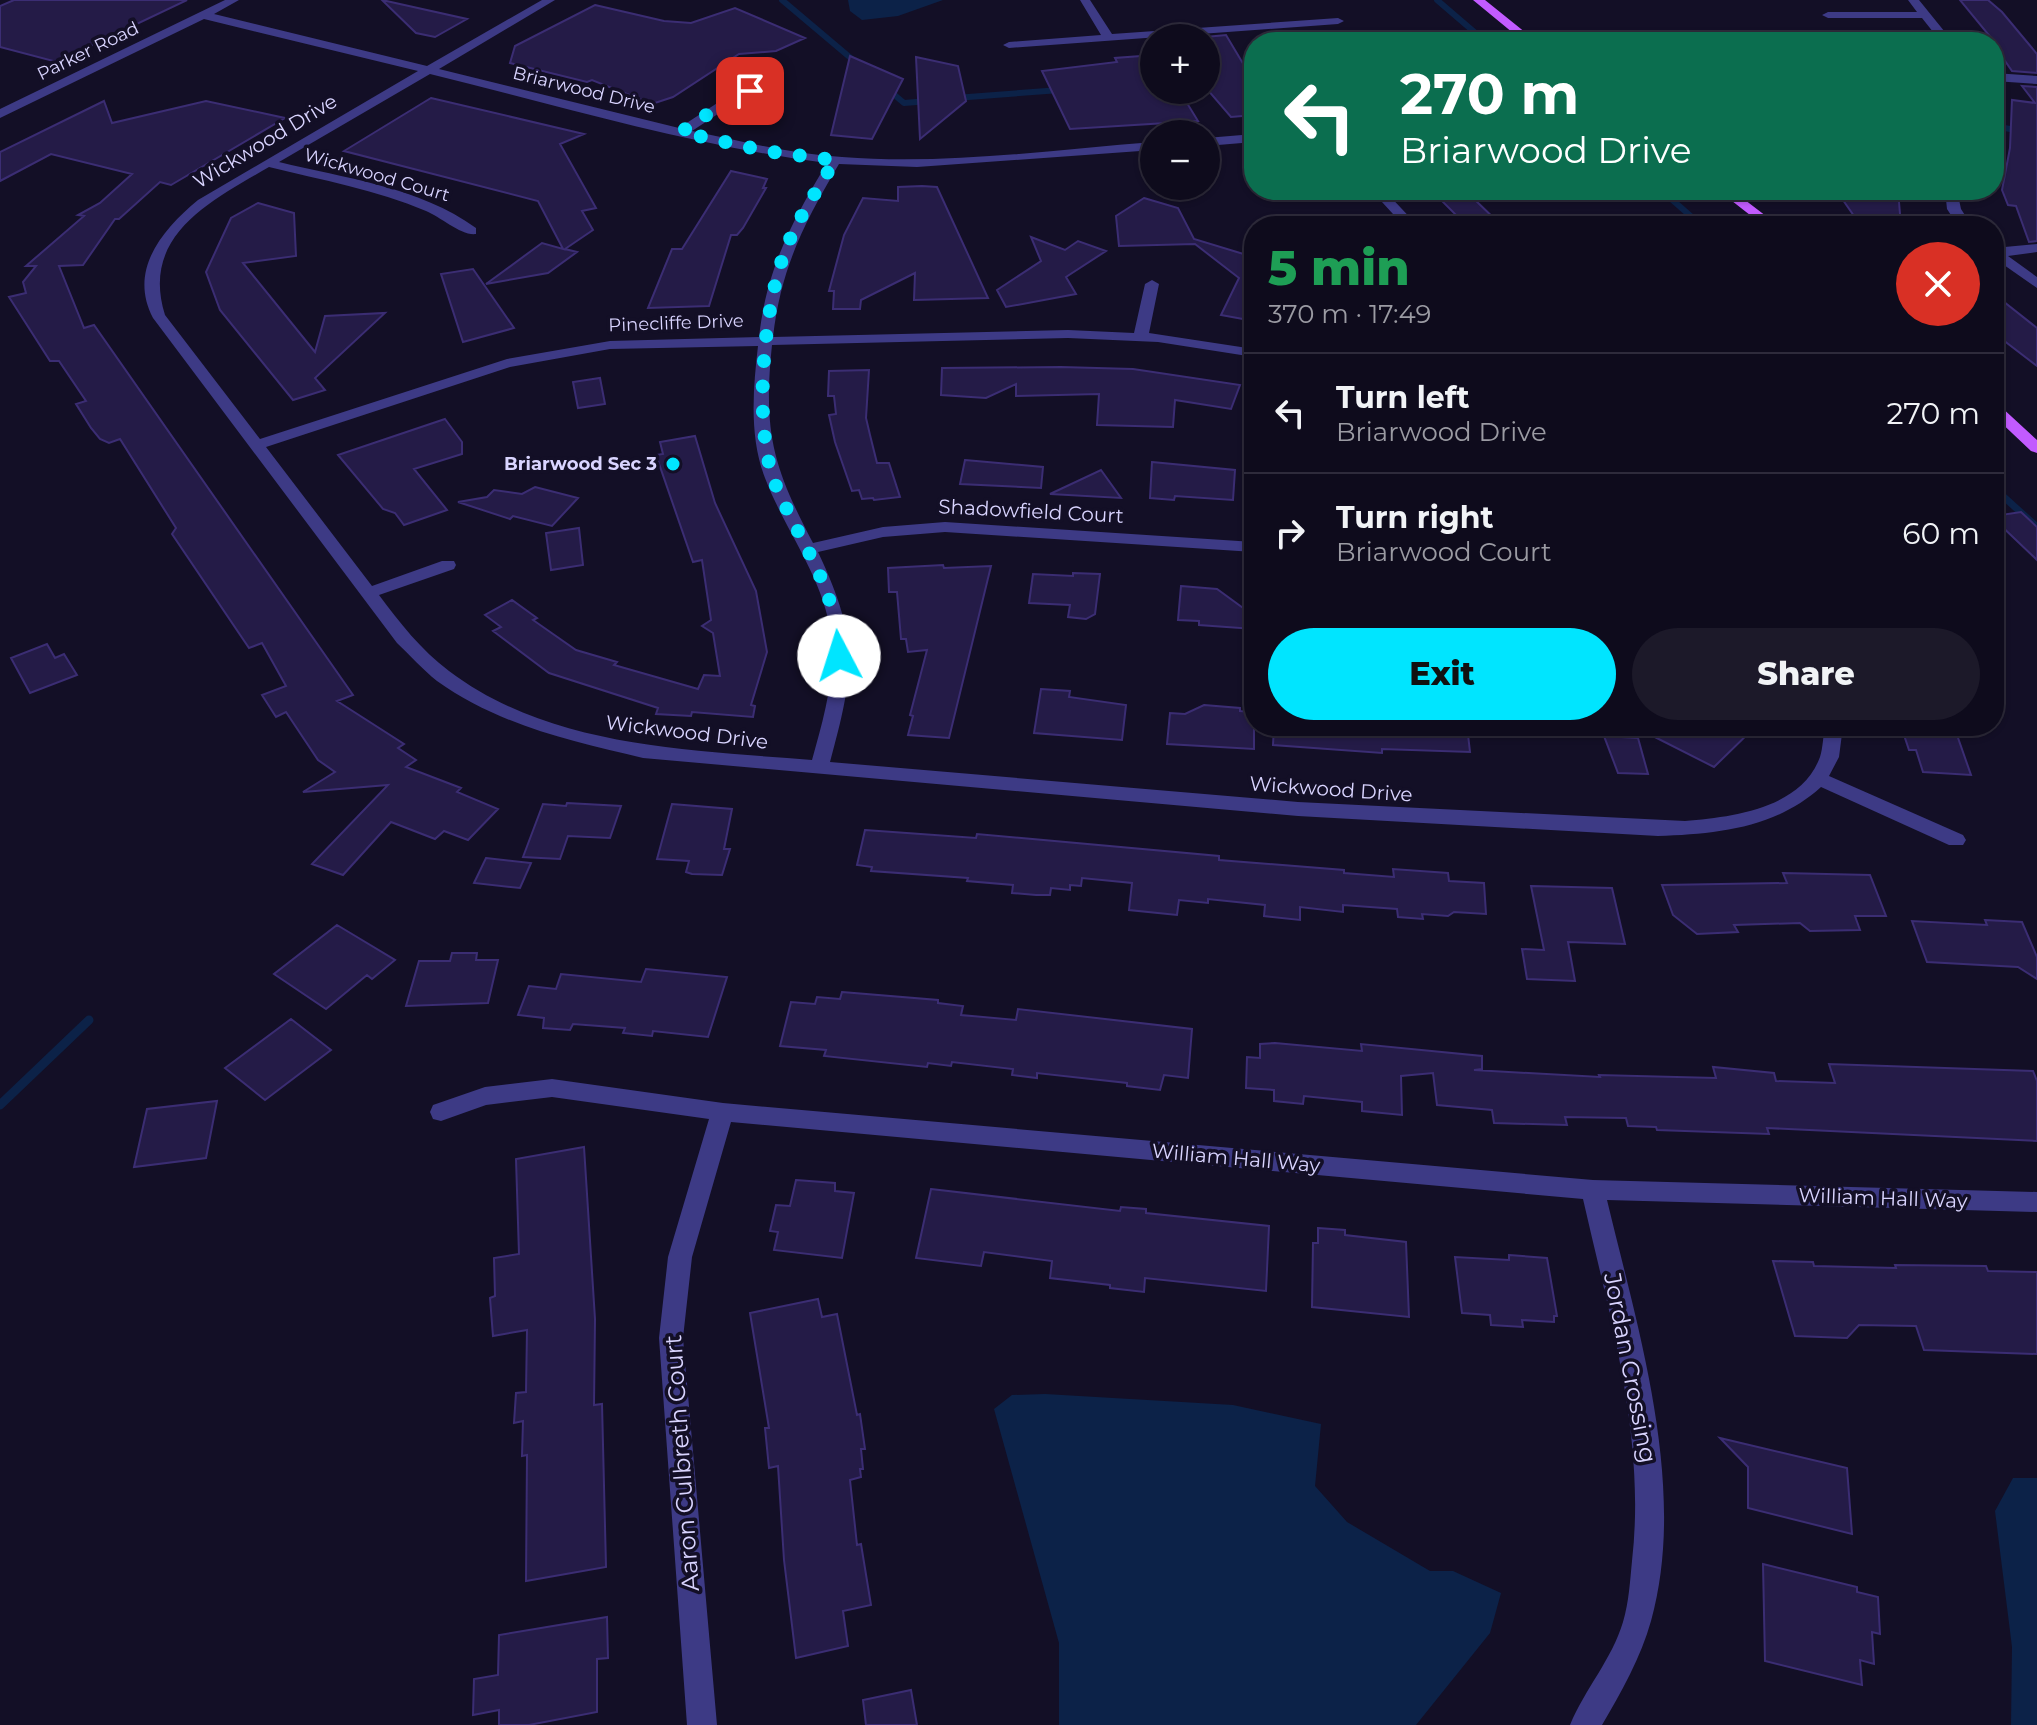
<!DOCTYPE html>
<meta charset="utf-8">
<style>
:root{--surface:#0e0b1c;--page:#1c1929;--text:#f1f3f6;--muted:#9b9ba3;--line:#2e2b3b;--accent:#00e5ff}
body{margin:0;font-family:Montserrat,sans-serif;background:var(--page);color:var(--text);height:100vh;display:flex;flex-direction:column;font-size:30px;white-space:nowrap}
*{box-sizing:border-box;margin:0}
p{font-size:26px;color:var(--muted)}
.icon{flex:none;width:44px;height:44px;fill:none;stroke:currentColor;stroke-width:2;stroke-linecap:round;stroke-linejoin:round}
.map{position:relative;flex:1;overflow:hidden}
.drawer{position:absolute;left:1244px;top:216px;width:760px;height:520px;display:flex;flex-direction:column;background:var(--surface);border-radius:32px;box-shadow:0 2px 6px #0004,0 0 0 2px var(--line)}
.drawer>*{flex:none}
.guide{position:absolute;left:1244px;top:32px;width:760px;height:168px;border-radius:32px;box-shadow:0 2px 6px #0004,0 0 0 2px var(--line);background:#0b6e4f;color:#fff;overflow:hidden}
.controls{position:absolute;left:1140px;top:24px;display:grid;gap:16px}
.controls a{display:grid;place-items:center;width:80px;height:80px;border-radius:50%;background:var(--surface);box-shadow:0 2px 6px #0004,0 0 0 2px var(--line);font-size:40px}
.pin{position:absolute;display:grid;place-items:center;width:68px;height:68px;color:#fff;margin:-34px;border-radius:16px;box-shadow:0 4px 12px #0006}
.me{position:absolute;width:88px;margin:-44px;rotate:355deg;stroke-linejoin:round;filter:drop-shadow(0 0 6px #0008)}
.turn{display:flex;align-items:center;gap:28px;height:168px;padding:0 24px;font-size:36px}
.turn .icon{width:104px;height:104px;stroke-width:2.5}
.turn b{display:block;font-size:56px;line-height:68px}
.round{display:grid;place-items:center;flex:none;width:84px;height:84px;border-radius:42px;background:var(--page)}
.head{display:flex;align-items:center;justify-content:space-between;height:136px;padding:0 24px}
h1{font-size:48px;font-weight:800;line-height:60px;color:#1e9e55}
.primary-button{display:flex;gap:16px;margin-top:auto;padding:16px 24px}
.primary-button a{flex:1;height:92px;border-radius:48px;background:var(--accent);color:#111;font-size:32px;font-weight:800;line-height:92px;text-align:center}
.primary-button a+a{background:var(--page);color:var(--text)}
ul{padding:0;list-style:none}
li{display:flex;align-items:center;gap:24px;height:120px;padding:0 24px;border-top:2px solid var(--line)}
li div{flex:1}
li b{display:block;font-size:30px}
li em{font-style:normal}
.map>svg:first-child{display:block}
</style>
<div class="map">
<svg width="2037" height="1725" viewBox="0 0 2037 1725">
<rect width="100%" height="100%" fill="#130f26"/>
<path fill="#0c2248" d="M848,0H943L898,16L862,20L850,11Z
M1045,1394L1233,1405L1321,1424L1315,1486L1347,1522L1430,1571H1453L1501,1593L1490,1633L1416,1725H1059V1643L994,1409L1012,1395Z
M2013,1478H2037V1725H2011L2012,1647L1995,1511Z"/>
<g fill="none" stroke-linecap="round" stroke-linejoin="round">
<path stroke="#0c2248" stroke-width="6" d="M782,0L859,65
M1437,0L1486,42
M1237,75L1254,73
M885,87L904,103L929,101
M955,98L1060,90
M1994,126L2037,134
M1661,190L1702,226"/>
<path stroke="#0c2248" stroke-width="7" d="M1994,488L2037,527"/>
<path stroke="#0c2248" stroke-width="9" d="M0,1105L89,1020"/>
</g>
<path fill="#241b47" stroke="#3b2d73" stroke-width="2" d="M14,0H187L57,62L0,47V6Z
M382,0L467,19L435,37L416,33Z
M1960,0H1988L2002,12L2037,54V73L2012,71L1994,45H1997Z
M595,5L664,21L691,23L735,8L805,38L776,51L739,54L673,97L652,104L592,80L587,82L510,63L515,46Z
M1226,35L1254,82V115L1231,117L1206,88V37Z
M1154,55V90H1179L1198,121L1070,129L1042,71L1117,62L1115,58Z
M850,56L903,79L872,139L831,135Z
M916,57L958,66L966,101L920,139Z
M2022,86L2037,87V241L2029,242L2016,206L2008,205L2002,190L2010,148L2012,100L2035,103Z
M431,98L584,134L560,144L596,208L582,211L593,230L565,249L577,252L548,273L486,284L542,243L563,249L538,201L344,151Z
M104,101L112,123L206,101L285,118L171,185L160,182L119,219H115L83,265L59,266L84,328L94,325L353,695L337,701L404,744L398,748L416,760L406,767L461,788L457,792L498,809L468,840L444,831L435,839L391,822L343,875L312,864L388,785L303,792L335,772L318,760L286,712L276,717L262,695L286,686L262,643L249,648L172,534L176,528L120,439L109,443L100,439L91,428L76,404L86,401L59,361H50L9,297L26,293L23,282L36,266H26L84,216L78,215L100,203L132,174L51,154L0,181V152Z
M731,171L767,179L763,188H766L743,228L737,235H731L709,306L648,308L672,249H682Z
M922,186L937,187L988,298L914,300L915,273L861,300L860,309H833L834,291H829L844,235L863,198L898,201V187Z
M1836,190H1898L1901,226H1861Z
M1471,196L1502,226H1467L1442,201Z
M1144,198L1178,208L1194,239L1250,256L1254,248V321L1221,315L1239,278L1195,244L1119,246L1116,216Z
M258,203L294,213L296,256L243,263L315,352L325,316L385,313L315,378L325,390L293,400L220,310L206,272L231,218Z
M1031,237L1065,250L1078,241L1106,251L1066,277L1076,294L1006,307L997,290L1041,261Z
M473,269L514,328L463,342L441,274Z
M1994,294L2037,328V366L1994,333Z
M1061,367L1133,369L1240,385L1231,409L1175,400L1173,427L1097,425L1099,394L1016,396V384L986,398L941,395L942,368Z
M869,370L866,418L870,435L877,463H889L900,497L874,500L873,498L862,499L859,490L852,491L835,442L829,415L836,414L834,396H828L829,371Z
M600,378L605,404L578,408L573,382Z
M445,419L462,442V454L414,469L447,510L404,525L395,513L383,509L338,455Z
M695,436L715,503L756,591L767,652L751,705L755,706L753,717L692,712L691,716L656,714L658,708L549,673L493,631L501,627L485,615L512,600L537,618L533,620L576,650L617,662L614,665L698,689L704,675L720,676L713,633L702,626L711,620L702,560L693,562L656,455L663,454L660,442Z
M965,460L1043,467L1041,488L960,484Z
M1152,462L1235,470L1233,500L1175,496L1174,500L1150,498Z
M1101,470L1121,498L1050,494Z
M535,487L578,498L552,526L513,516L510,519L458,502L487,497L494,490L522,494Z
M2021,512L2037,527V560L1994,519V516Z
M579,528L583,565L551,570L546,533Z
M943,565L944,568L991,566L949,738L908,735L913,716L910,715L927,650L908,652L906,639H901L897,592H889L888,568Z
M1073,573L1100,574L1095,614L1086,619L1068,617L1070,605L1029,603L1033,574L1073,576Z
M1181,586L1217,589L1254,616V629L1199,625V621L1178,620Z
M47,644L55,658L64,654L77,675L30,693L11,658Z
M1041,689L1070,691L1069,697L1126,705L1122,740L1034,733Z
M1204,705L1240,708V711L1254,712V749L1167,744L1170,713L1185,714Z
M1274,726H1467L1470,752L1382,749V753L1273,745Z
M1633,726H1756L1714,767Z
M1901,726H1948L1951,735H1957L1971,775L1923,772L1916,750H1909Z
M1604,736L1638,738L1648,774L1618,773Z
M567,803L621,806L610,838L568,836L560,859L523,857L543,804L566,806Z
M672,804L732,809L724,849H730L722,875L692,874L686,872L689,861L657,859Z
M865,830L976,838L977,834L1219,856V860L1344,870V873L1394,877L1393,869L1448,873L1449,881L1484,883L1486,914L1454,912L1448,916L1422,914L1423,919L1398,917L1397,909L1343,905V912L1300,907V920L1264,916L1265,905L1208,899V903L1179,900L1177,915L1129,910L1132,883L1082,878L1081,886L1070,885V890L1051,888L1050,895H1036L1012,893L1013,885L967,881L968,878L871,871L872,867L857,865Z
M486,858L531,863L520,888L474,883Z
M1783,873L1870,875L1886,916H1855L1860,930L1810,931L1800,923L1734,925L1738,932L1697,934L1673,915L1662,885L1787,883Z
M1531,886L1612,888L1625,944L1568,942L1575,981L1527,979L1522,949L1544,950Z
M1985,920L2022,922L2037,957V979L2018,967L1927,962L1912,921L1987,925Z
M337,925L395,960L372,979L367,975L326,1009L274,974Z
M452,953H477L476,960H498L488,1003L406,1006L419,961H450Z
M646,969L727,977L708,1037L653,1031L652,1036L623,1033L625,1028L573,1024L570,1030L543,1028L544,1018L518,1015L529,986L556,989L561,974L641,982Z
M842,992L938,1000V1003L963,1006L961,1015L1016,1020L1018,1009L1192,1029L1188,1078L1164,1075L1160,1090L1127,1086V1083L1037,1073V1078L1012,1075L1013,1069L952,1062L951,1066L928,1063L927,1067L824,1056L826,1050L780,1046L791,1002L815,1004L817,997L840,999Z
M291,1019L331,1050L265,1100L225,1068Z
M1275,1043L1362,1051L1361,1044L1482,1056V1069L1474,1070L1600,1077L1599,1075L1716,1078L1713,1067L1774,1073L1776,1081L1835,1083L1829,1064L2033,1071L2037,1081V1141L1767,1128L1769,1134L1657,1130L1656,1127L1628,1126L1626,1118L1565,1117L1567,1125L1494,1123L1492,1110L1437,1105L1433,1073L1401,1076L1402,1115L1362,1111V1102L1304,1096L1303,1104L1274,1101V1090L1246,1088L1247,1057L1260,1058V1044Z
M217,1101L206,1158L134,1167L147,1109Z
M584,1147L595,1319L594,1405L602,1404L606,1567L526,1581L527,1455L522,1456L523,1421L514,1423L516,1393L526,1392L527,1330L493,1336L490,1298L495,1296L494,1258L519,1254L516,1159Z
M796,1180L835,1183V1191L854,1193L842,1258L774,1250L778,1232L770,1231L776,1205L790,1206Z
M931,1189L1120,1211L1121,1207L1146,1209V1213L1269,1226L1266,1291L1145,1278L1144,1292L1110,1288V1285L1050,1278L1052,1261L984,1252L981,1266L916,1258Z
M1318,1228L1345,1230V1235L1406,1242L1409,1317L1312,1307L1313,1243H1318Z
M1509,1255L1547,1258L1557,1316H1554V1322L1522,1320L1523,1327L1491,1325L1490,1315L1462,1313L1455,1257L1509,1260Z
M1773,1261L1813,1262L1814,1266L1896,1268L1895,1265L1986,1266L1988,1271L2037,1272V1354L1924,1350L1916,1326L1859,1325L1847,1338L1795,1336Z
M818,1299L822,1317L837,1314L857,1415L860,1414L865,1449H861L863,1469H860L861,1477L850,1480L857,1545L861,1544L871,1605L843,1611L848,1646L796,1658L784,1560L778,1466L769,1468L765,1428H769L750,1313Z
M1720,1438L1847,1468L1852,1534L1748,1508V1467Z
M1763,1564L1857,1587V1592L1878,1597L1880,1634L1872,1632L1874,1664L1860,1660L1862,1685L1765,1661Z
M607,1617L608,1658L597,1659V1712L529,1725H499V1710L473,1715L474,1679L498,1675L499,1635Z
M911,1690L917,1725H866L863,1700Z"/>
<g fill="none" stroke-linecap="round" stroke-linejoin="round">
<path fill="#3d3a85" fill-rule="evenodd" d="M225,0H239L214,14L427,66L542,0H555L439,69L679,128L728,96L778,78L784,82L782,85L736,102L692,131C741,141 791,154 842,157C945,165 1051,150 1154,142V150L917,167L839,164C804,223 781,268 773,337L1068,330L1134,333L1145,284L1152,280L1159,284L1149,333L1254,349V357L1158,342L1068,338L772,345C763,432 773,467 813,543L883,527L945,522L1254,542V552L945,532L883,537L818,552C859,639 855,670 830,762L1298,802L1685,821C1732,817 1801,809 1820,757C1823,748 1823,736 1825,726H1843L1839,757L1829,776L1963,835L1966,840L1963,845H1949L1821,787C1776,828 1717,834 1658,836L1298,816L643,758C570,741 499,725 437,681C423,670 410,655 397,643L153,318C128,270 162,230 198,200L418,71L204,19L0,118V109ZM430,74C561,106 693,146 827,163C792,222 767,267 759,337L610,341L507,359L260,439L165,315C140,235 211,201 269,167C322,180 376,190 426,211C441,217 461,236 476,234V228C420,187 344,178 279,162ZM758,346C753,389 749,437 765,478C785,531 824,578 831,635C836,677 823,720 812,760C690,750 551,748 449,671C421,650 400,623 379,595L454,569L456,565L454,561H442L372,586L266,447L510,367L610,349Z
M1080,0H1090L1112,34L1338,18L1344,21L1338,24L1009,48L1003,45L1009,42L1101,35Z
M1908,0H1919L1953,42H1941L1922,18H1828L1822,15L1828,12H1917Z
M1994,73L2037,76V84L1994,81Z
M1254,134V142L1206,146V138Z
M1371,190H1384L1418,226H1404Z
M1945,190H1957L1961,209L1972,226H1958L1947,209Z
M2037,244V252L2008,256L2037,277V288L1994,258V248Z
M552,1079L723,1103L1593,1180L2037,1192V1212L1607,1200C1638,1330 1688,1488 1651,1621C1641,1657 1621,1693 1602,1725H1570C1585,1689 1612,1659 1623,1622C1629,1602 1630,1581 1632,1561C1646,1438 1610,1318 1583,1199L731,1122L692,1257L683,1338L717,1725H687L659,1338L668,1257L709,1119L552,1097L486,1105L441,1121L433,1119L430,1112L433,1105L485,1087Z"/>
<path fill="#c25bff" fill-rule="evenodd" d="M1473,0H1485L1537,42H1524Z
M1718,190H1732L1779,226H1764Z
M1994,403L1999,405L2037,440V453L2031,451L1994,416Z"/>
</g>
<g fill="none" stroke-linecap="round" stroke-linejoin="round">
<path stroke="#00e5ff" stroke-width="14" stroke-dasharray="0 25.2" d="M750,91L726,102L681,132L765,151L835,160C816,193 792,226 781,263C763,319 753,430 776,486C801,544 838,590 839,656"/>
</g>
<circle fill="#00e5ff" stroke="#130f26" stroke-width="3" cx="673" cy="464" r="8"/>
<g text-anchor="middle" stroke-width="7" stroke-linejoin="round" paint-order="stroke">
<g font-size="18" fill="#d9d4ff" stroke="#130f26">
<text transform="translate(88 51) rotate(-26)" y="6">Parker Road</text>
<text transform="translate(584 90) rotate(14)" y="6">Briarwood Drive</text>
<text transform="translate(377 175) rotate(16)" y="6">Wickwood Court</text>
<text transform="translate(676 323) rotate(-2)" y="6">Pinecliffe Drive</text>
</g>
<g font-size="18" font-weight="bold" fill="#d9d4ff" stroke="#130f26" text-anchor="end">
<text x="657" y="470">Briarwood Sec 3</text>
</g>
<g font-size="20" fill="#d9d4ff" stroke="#130f26">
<text transform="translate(265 141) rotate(-31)" y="7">Wickwood Drive</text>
<text transform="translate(1031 511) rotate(3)" y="7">Shadowfield Court</text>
<text transform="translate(687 732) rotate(7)" y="7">Wickwood Drive</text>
<text transform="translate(1331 789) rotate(4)" y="7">Wickwood Drive</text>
<text transform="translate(1236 1158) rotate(5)" y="7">William Hall Way</text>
<text transform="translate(1883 1198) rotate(2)" y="7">William Hall Way</text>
</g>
<g font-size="24" fill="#d9d4ff" stroke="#130f26">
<text transform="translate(1630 1368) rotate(79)" y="8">Jordan Crossing</text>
<text transform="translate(682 1463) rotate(-94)" y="8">Aaron Culbreth Court</text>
</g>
</g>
</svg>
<div class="controls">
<a>+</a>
<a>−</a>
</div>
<div class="pin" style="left:750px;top:91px;background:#d93025"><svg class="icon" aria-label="arrive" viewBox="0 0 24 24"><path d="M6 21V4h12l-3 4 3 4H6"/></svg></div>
<svg class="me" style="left:839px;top:656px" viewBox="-20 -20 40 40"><circle r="19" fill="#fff"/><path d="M0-13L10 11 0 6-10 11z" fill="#00e5ff"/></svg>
<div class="guide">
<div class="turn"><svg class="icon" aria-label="left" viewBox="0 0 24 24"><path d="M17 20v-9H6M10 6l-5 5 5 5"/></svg><div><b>270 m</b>Briarwood Drive</div></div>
</div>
<section class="drawer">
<div class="head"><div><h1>5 min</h1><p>370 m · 17:49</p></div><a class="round" style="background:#d93025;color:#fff"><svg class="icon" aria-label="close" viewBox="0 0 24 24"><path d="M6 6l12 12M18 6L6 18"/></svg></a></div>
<ul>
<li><svg class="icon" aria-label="left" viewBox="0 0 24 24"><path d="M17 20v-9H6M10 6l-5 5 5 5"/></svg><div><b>Turn left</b><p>Briarwood Drive</p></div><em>270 m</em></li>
<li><svg class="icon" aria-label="right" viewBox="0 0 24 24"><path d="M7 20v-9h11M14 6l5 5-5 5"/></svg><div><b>Turn right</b><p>Briarwood Court</p></div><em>60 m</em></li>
</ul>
<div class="primary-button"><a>Exit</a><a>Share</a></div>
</section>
</div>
